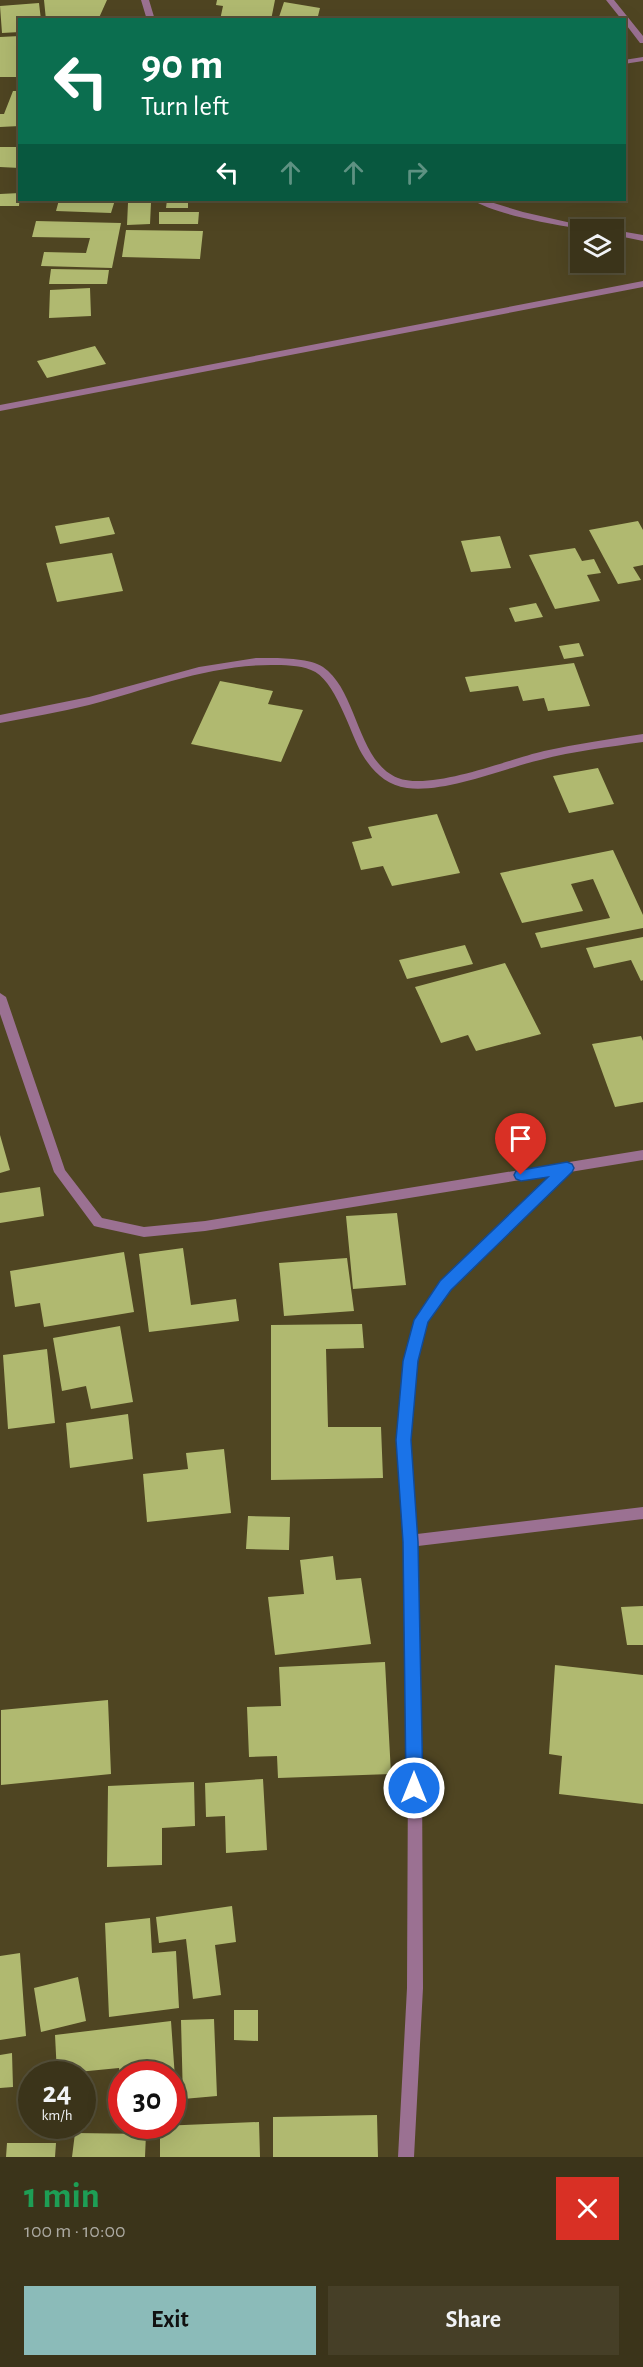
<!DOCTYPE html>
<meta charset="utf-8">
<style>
:root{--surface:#3b341a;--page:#463f27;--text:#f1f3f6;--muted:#acaaa2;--line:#544f39;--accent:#8bbbb9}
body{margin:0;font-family:"Alegreya Sans",sans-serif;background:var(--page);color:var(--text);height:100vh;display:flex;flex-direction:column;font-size:22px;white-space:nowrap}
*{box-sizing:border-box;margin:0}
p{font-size:20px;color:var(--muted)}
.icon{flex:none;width:33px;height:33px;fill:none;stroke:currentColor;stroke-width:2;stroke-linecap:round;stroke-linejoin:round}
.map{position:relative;height:2157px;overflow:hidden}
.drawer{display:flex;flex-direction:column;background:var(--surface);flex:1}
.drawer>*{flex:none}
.banner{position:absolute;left:18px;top:18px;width:608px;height:183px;border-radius:0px;box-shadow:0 6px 24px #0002,0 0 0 2px var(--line);background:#0b6e4f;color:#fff;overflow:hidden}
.fabs{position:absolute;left:570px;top:219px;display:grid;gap:12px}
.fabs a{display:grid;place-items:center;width:54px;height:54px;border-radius:0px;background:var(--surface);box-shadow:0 6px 24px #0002,0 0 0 2px var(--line);font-size:30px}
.speed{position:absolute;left:18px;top:2061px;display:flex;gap:12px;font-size:30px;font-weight:700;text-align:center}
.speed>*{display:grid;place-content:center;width:78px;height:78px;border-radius:50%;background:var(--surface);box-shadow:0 6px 24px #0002,0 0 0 2px var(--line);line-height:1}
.speed small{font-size:15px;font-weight:400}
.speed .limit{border:9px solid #d22;background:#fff;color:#111}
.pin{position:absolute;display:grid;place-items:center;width:51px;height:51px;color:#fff;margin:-62px -26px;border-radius:50% 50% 50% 0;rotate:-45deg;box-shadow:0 0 6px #0007}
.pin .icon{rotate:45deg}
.me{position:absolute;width:66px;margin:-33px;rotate:0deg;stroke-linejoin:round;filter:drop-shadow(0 0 4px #0008)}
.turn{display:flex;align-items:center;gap:21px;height:126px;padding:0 24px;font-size:27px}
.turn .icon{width:78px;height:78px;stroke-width:2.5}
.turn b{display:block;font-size:42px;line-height:51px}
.lanes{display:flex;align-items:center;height:57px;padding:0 24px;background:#0003;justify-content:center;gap:30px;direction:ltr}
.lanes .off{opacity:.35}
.round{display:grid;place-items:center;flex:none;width:63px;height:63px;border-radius:0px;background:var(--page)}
.headline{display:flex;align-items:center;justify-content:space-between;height:102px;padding:0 24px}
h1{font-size:36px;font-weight:700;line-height:45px;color:#1e9e55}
.button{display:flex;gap:12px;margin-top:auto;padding:12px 24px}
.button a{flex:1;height:69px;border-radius:0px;background:var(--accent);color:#111;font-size:24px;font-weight:700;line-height:69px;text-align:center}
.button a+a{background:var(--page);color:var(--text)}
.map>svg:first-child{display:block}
</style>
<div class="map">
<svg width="643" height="2157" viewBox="0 0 643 2157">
<rect width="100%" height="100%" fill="#4f4522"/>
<path fill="#b0b970" d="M44,0H107L98,20H46Z
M217,0H275L271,20H220L223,6L216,5Z
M284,2L320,8L317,20H278Z
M39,3L41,20H20V32L2,33L0,6Z
M20,36V77H0V37Z
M13,91H20V126L0,127V114H4Z
M0,147H20V168L0,167Z
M20,193L19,206H0V194Z
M59,200H115L111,213L56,211Z
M167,200H188V208H166Z
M128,203H151L150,224L127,225Z
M159,212H199L198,224H159Z
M36,221L121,223L112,268L41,266L44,252L86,253L90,238L32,237Z
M126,230L203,231L200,259L122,257Z
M51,269L109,270L107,284H49Z
M90,288L91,316L49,318L50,290Z
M95,346L106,364L47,378L37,361Z
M109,517L115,534L60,544L55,526Z
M638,521L643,530V565L633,567L641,580L618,584L589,530Z
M500,536L511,568L471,572L461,541Z
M575,548L582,561L594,559L601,573L587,575L600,601L555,609L529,555Z
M112,553L123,591L57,602L46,563Z
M536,603L543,617L515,622L509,608Z
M579,643L584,656L564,659L559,646Z
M574,663L590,706L548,711L544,698L523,701L518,686L470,692L465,677Z
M220,681L273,691L268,704L303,710L281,762L191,744Z
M598,768L614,804L569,813L553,776Z
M437,814L460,873L392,886L383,866L361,870L352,842L372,838L368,827Z
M613,850L643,915V928L541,948L535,933L610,918L593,879L571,884L583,911L522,923L500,873Z
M643,937V980L641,981L631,960L594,968L586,948Z
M465,945L473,964L407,979L399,960Z
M505,963L541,1034L476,1051L468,1035L441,1043L415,987Z
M641,1036L643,1041V1102L615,1107L592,1044Z
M0,1135L10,1170L0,1173Z
M40,1187L44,1216L0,1223V1193Z
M397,1213L406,1285L353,1289L346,1216Z
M183,1248L191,1305L236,1299L239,1321L149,1332L139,1254Z
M124,1252L134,1312L44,1327L40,1303L15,1307L10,1271Z
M347,1258L354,1311L284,1316L279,1263Z
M362,1324L364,1348L326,1349L328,1427H381L383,1478L271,1480V1325Z
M120,1326L133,1402L91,1409L86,1386L62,1391L53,1338Z
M47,1349L55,1423L8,1429L3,1355Z
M128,1414L133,1459L70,1468L66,1423Z
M224,1449L231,1513L147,1522L143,1474L188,1469L186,1453Z
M248,1516L290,1517L289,1550L246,1549Z
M333,1556L336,1580L361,1578L371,1644L275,1655L268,1597L304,1594L300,1560Z
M643,1606V1645H627L621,1607Z
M385,1662L391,1774L278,1778L277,1756L249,1757L247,1707L281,1706L279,1667Z
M555,1665L643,1675V1804L559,1794L562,1756L549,1754Z
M108,1700L111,1774L1,1785V1710Z
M263,1779L267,1850L226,1853L225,1816L206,1817L205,1783Z
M194,1782L195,1826L162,1828V1865L107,1867L108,1786Z
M232,1906L236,1942L215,1945L221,1995L193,1999L186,1939L159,1943L156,1917Z
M150,1918L152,1953L176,1951L179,2008L109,2017L105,1923Z
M20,1953L26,2036L0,2040V1956Z
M78,1977L86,2021L41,2032L34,1988Z
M234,2010H258V2041L234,2040Z
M214,2019L217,2096L183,2099L181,2020Z
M171,2021L178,2121H172V2074H120L119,2068L57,2074L55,2035Z
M12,2053L13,2087L0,2088V2055Z
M377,2115L378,2157H273V2117Z
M259,2122L260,2157H160V2126Z
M75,2133L146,2134L145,2157H72Z
M7,2143H56L55,2157H6Z"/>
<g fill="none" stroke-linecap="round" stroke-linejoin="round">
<path fill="#9b7192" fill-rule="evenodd" d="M141,0H149L155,20H147Z
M606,0H614L643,36V43H640L624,22V20H622Z
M643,57V61L624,64V60Z
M473,200H484L523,212L602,230C575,230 494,215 473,200Z
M614,230L643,235V241L614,235Z
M643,281V287L0,411V405Z
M256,658C275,658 308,657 323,667C358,691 357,762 398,778C432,791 509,759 544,751C577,744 610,739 643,734V742C609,747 574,751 540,760C502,769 445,793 407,788C386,785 373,772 362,754C350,733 335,678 311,670C299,665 284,665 271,665C208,665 149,689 89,705C60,712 30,717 0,723V715L89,697L199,667Z
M0,993L6,997L65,1170L102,1218L144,1227L205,1221L643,1150V1160L570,1172L450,1289L428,1322L418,1361L410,1440L417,1534L643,1507V1519L418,1546L422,1766L423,1988L414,2157H398L407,1988L408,1766L404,1541L396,1440L404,1361L416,1320L440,1281L551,1175L205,1231L144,1237L98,1227L94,1226L54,1172L0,1014Z"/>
</g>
<path fill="#1a73e8" stroke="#114b97" stroke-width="1.5" d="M567,1162L572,1164L574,1168L572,1172L451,1290L428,1322L418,1361L411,1440L418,1542L423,1788L420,1794L414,1796L408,1794L406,1788L403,1542L396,1440L403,1361L414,1320L440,1281L548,1177L521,1181L516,1179L514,1175L516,1171Z"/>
</svg>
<div class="fabs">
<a><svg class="icon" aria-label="layers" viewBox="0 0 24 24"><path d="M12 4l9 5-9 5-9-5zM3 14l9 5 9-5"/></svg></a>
</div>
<div class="speed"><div>24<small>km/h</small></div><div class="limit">30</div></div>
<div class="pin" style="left:521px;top:1175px;background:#d93025"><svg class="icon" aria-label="arrive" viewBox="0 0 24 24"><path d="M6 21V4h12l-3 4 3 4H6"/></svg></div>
<svg class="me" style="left:414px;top:1788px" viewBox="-20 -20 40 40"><circle r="17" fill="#1a73e8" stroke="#fff" stroke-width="3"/><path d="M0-11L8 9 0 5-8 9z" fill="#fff"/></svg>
<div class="banner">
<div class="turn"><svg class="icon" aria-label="left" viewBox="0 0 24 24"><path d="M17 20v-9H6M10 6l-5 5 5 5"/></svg><div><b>90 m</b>Turn left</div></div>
<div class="lanes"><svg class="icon" aria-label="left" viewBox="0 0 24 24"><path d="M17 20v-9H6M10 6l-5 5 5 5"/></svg><svg class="icon off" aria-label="ahead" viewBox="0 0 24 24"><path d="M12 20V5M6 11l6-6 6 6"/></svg><svg class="icon off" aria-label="ahead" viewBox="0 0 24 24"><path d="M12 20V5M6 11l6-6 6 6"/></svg><svg class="icon off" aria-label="right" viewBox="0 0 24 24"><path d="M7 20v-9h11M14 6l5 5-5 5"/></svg></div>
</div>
</div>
<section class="drawer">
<div class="headline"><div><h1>1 min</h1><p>100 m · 10:00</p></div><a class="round" style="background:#d93025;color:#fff"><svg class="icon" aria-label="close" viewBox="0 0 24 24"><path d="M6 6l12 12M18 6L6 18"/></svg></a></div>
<div class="button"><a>Exit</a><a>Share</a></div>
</section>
